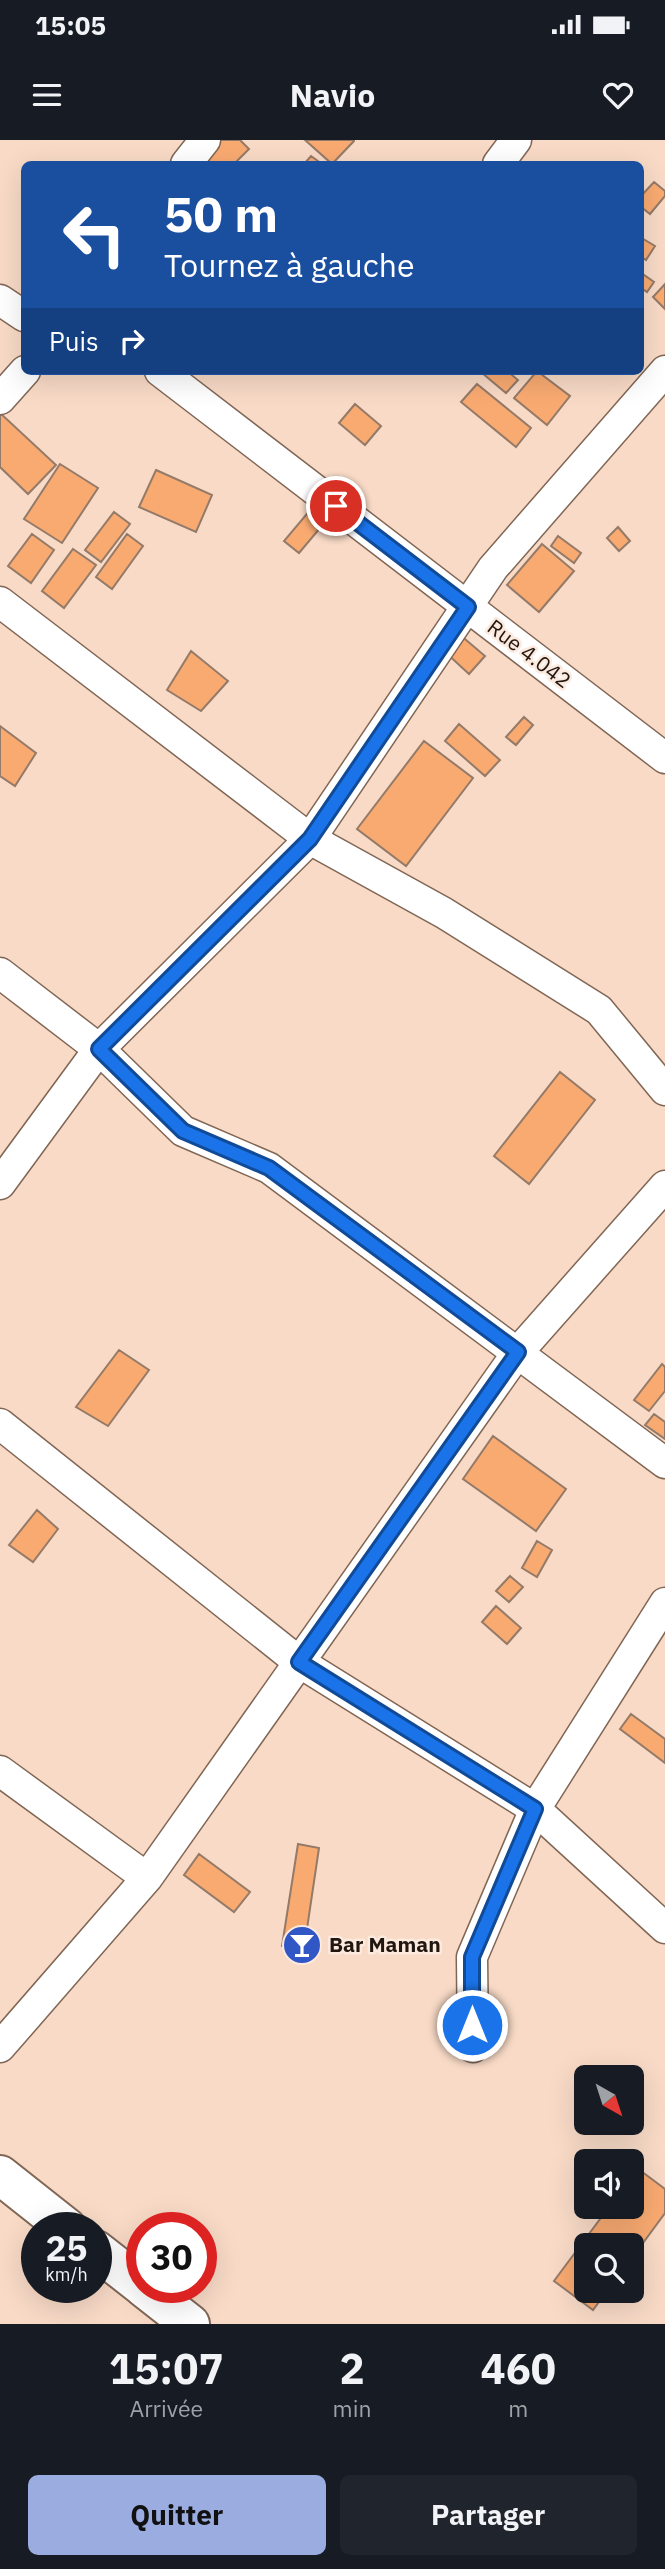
<!DOCTYPE html>
<html lang="fr">
<meta charset="utf-8">
<style>
:root{--surface:#171b24;--page:#20242c;--text:#f1f3f6;--muted:#9ea1a6;--accent:#9bace0}
body{margin:0;font-family:"IBM Plex Sans",sans-serif;background:var(--page);color:var(--text);height:100vh;display:flex;flex-direction:column;font-size:26px;white-space:nowrap}
*{box-sizing:border-box;margin:0}
p{font-size:23px;color:var(--muted)}
.icon{flex:none;width:38px;height:38px;fill:none;stroke:currentColor;stroke-width:2;stroke-linecap:round;stroke-linejoin:round}
.map{position:relative;height:2184px;overflow:hidden}
.panel{display:flex;flex-direction:column;background:var(--surface);flex:1}
.panel>*{flex:none}
.hud{position:absolute;left:21px;top:21px;width:623px;height:214px;border-radius:10px;box-shadow:0 7px 28px #0002;background:#1a4fa0;color:#fff;overflow:hidden}
.needle{width:46px;rotate:141deg}
.tools{position:absolute;left:574px;top:1925px;display:grid;gap:14px}
.tools a{display:grid;place-items:center;width:70px;height:70px;border-radius:10px;background:var(--surface);box-shadow:0 7px 28px #0002;font-size:35px}
.speed{position:absolute;left:21px;top:2072px;display:flex;gap:14px;font-size:35px;font-weight:700;text-align:center}
.speed>*{display:grid;place-content:center;width:91px;height:91px;border-radius:50%;background:var(--surface);box-shadow:0 7px 28px #0002;line-height:1}
.speed small{font-size:18px;font-weight:400}
.speed .limit{border:10px solid #d22;background:#fff;color:#111}
.pin{position:absolute;display:grid;place-items:center;width:60px;height:60px;color:#fff;margin:-30px;border:4px solid #fff;border-radius:50%;box-shadow:0 2px 7px #0007}
.me{position:absolute;width:77px;margin:-38px;rotate:0deg;stroke-linejoin:round;filter:drop-shadow(0 0 5px #0008)}
.turn{display:flex;align-items:center;gap:24px;height:147px;padding:0 28px;font-size:32px}
.turn .icon{width:91px;height:91px;stroke-width:2.5}
.turn b{display:block;font-size:49px;line-height:60px}
.then{display:flex;align-items:center;height:66px;padding:0 28px;background:#0003;gap:14px;font-size:26px}
.eta{display:flex;justify-content:space-evenly;align-items:center;height:119px;text-align:center}
.eta b{font-size:42px;font-weight:800;line-height:49px}
.action{display:flex;gap:14px;margin-top:auto;padding:14px 28px}
.action a{flex:1;height:80px;border-radius:10px;background:var(--accent);color:#111;font-size:28px;font-weight:800;line-height:80px;text-align:center}
.action a+a{background:var(--page);color:var(--text)}
.status{display:flex;justify-content:space-between;align-items:center;height:49px;padding:0 35px;background:var(--surface);direction:ltr}
.status svg{height:19px;fill:currentColor}
header{display:flex;justify-content:space-between;align-items:center;height:91px;padding:0 28px;background:var(--surface);font-size:32px;font-weight:800}
.map>svg:first-child{display:block}
</style>
<div class="status"><b>15:05</b><svg viewBox="0 0 49 12"><path d="M0 12V9h3v3zM5 12V6h3v6zM10 12V3h3v9zM15 12V0h3v12zM26 1h20v11H26zM47 4h2v5h-2z"/></svg></div>
<header><svg class="icon" aria-label="menu" viewBox="0 0 24 24"><path d="M4 6h16M4 12h16M4 18h16"/></svg>Navio<svg class="icon" aria-label="heart" viewBox="0 0 24 24"><path d="M12 20l-8-8c-3-5 5-10 8-4 3-6 11-1 8 4z"/></svg></header>
<div class="map">
<svg width="665" height="2184" viewBox="0 0 665 2184">
<rect width="100%" height="100%" fill="#f8dac6"/>
<path fill="#f9aa71" stroke="#947a68" stroke-width="2" d="M219,0H240L249,9L234,24H211L203,17Z
M305,0H354V1L332,24Z
M311,16L322,24H304Z
M654,42L665,51V56L650,74L640,66V57Z
M640,97L655,106L646,120L640,116Z
M640,132L654,142L647,152L640,147Z
M665,144V169L653,157Z
M484,231H507L518,240L506,253L482,233Z
M537,231L570,256L547,285L514,258Z
M477,244L531,288L516,307L461,262Z
M355,264L381,286L365,305L339,283Z
M0,273L56,325L28,354L0,327Z
M60,324L98,348L62,403L24,379Z
M156,330L212,355L196,392L139,367Z
M311,369L326,381L299,413L284,401Z
M114,372L130,384L101,422L85,410Z
M618,387L630,401L619,411L607,398Z
M32,394L54,410L31,443L8,426Z
M127,394L143,406L112,449L96,437Z
M558,396L581,413L574,423L551,406Z
M542,404L574,431L539,472L507,445Z
M73,409L96,425L64,468L42,451Z
M459,494L485,516L469,534L444,511Z
M191,511L228,541L201,571L167,550Z
M524,577L533,585L516,605L506,597Z
M459,584L500,620L485,636L445,601Z
M0,586L36,613L15,646L0,636Z
M424,601L473,638L406,726L357,689Z
M560,932L595,960L529,1044L494,1016Z
M119,1210L149,1230L108,1286L76,1267Z
M662,1224L665,1227V1251L649,1271L634,1260Z
M654,1274L665,1282V1299L645,1285Z
M493,1296L566,1349L536,1391L463,1339Z
M37,1370L58,1389L33,1422L9,1405Z
M537,1401L552,1410L537,1437L522,1428Z
M510,1436L523,1447L509,1462L496,1451Z
M496,1466L521,1488L507,1504L482,1482Z
M631,1574L665,1599V1623L620,1589Z
M298,1704L319,1708L304,1809L282,1806Z
M199,1714L250,1752L234,1772L184,1735Z
M637,2028L665,2049V2073L632,2118V2105H586V2151H607L593,2170L554,2141L609,2067H632V2036Z"/>
<g fill="none" stroke-linecap="round" stroke-linejoin="round">
<defs>
<path id="street" d="M186,24L205,0
M498,24L516,0
M0,160L24,176
M160,231L665,618
M0,259L25,231
M0,462L310,699L444,773L599,870L665,950
M0,833L99,909L183,991L269,1028L665,1323
M0,1044L99,909L310,699L493,428L665,231
M0,1284L299,1522L535,1669L665,1788
M0,1631L147,1738
M0,1907L147,1738L518,1212L665,1046
M473,1907L472,1817L535,1669L665,1463"/>
<path id="highway" d="M0,2035L67,2088
M96,2110L142,2146
M143,2147L190,2184"/>
</defs>
<use href="#street" stroke="#806655" stroke-width="33"/>
<use href="#highway" stroke="#806655" stroke-width="42"/>
<use href="#street" stroke="#fff" stroke-width="30"/>
<use href="#highway" stroke="#fff" stroke-width="38"/>
</g>
<g fill="none" stroke-linecap="round" stroke-linejoin="round">
<defs>
<path id="route" d="M336,366L468,467L310,699L99,909L183,991L269,1028L518,1212L299,1522L535,1669L472,1817V1885"/>
</defs>
<use href="#route" stroke="#114b97" stroke-width="18"/>
<use href="#route" stroke="#1a73e8" stroke-width="12"/>
</g>
<defs>
<symbol id="bar-disc" viewBox="-11 -11 22 22"><circle r="9.5" fill="#3156c6" stroke="#fceade"/><path d="M-6-5H6L.8 .8V4.5H3.5V6h-7V4.5H-.8V.8Z" fill="#fff"/></symbol>
</defs>
<g fill-rule="evenodd">
<use href="#bar-disc" x="280" y="1783" width="44" height="44"/>
</g>
<g text-anchor="middle" stroke-width="5" stroke-linejoin="round" paint-order="stroke">
<g font-size="21" fill="#211710" stroke="#fceade">
<text transform="translate(529 514) rotate(37)" y="7">Rue 4.042</text>
</g>
<g font-size="21" font-weight="bold" fill="#211710" stroke="#fceade" text-anchor="start">
<text x="329" y="1812">Bar Maman</text>
</g>
</g>
</svg>
<div class="tools">
<a><svg class="needle" viewBox="-14 -14 28 28"><path d="M0-13l5 13h-10z" fill="#e53935"/><path d="M0 13l5-13h-10z" fill="#9ea1a6"/></svg></a>
<a><svg class="icon" aria-label="sound" viewBox="0 0 24 24"><path d="M4 9h4l5-4v14l-5-4H4zM17 9q2 3 0 6"/></svg></a>
<a><svg class="icon" aria-label="search" viewBox="0 0 24 24"><circle cx="10" cy="10" r="6"/><path d="M15 15l6 6"/></svg></a>
</div>
<div class="speed"><div>25<small>km/h</small></div><div class="limit">30</div></div>
<div class="pin" style="left:336px;top:366px;background:#d93025"><svg class="icon" aria-label="arrive" viewBox="0 0 24 24"><path d="M6 21V4h12l-3 4 3 4H6"/></svg></div>
<svg class="me" style="left:472px;top:1885px" viewBox="-20 -20 40 40"><circle r="17" fill="#1a73e8" stroke="#fff" stroke-width="3"/><path d="M0-11L8 9 0 5-8 9z" fill="#fff"/></svg>
<div class="hud">
<div class="turn"><svg class="icon" aria-label="left" viewBox="0 0 24 24"><path d="M17 20v-9H6M10 6l-5 5 5 5"/></svg><div><b>50 m</b>Tournez à gauche</div></div>
<div class="then">Puis<svg class="icon" aria-label="right" viewBox="0 0 24 24"><path d="M7 20v-9h11M14 6l5 5-5 5"/></svg></div>
</div>
</div>
<section class="panel">
<div class="eta">
<div><b>15:07</b><p>Arrivée</p></div>
<div><b>2</b><p>min</p></div>
<div><b>460</b><p>m</p></div>
</div>
<div class="action"><a>Quitter</a><a>Partager</a></div>
</section>
